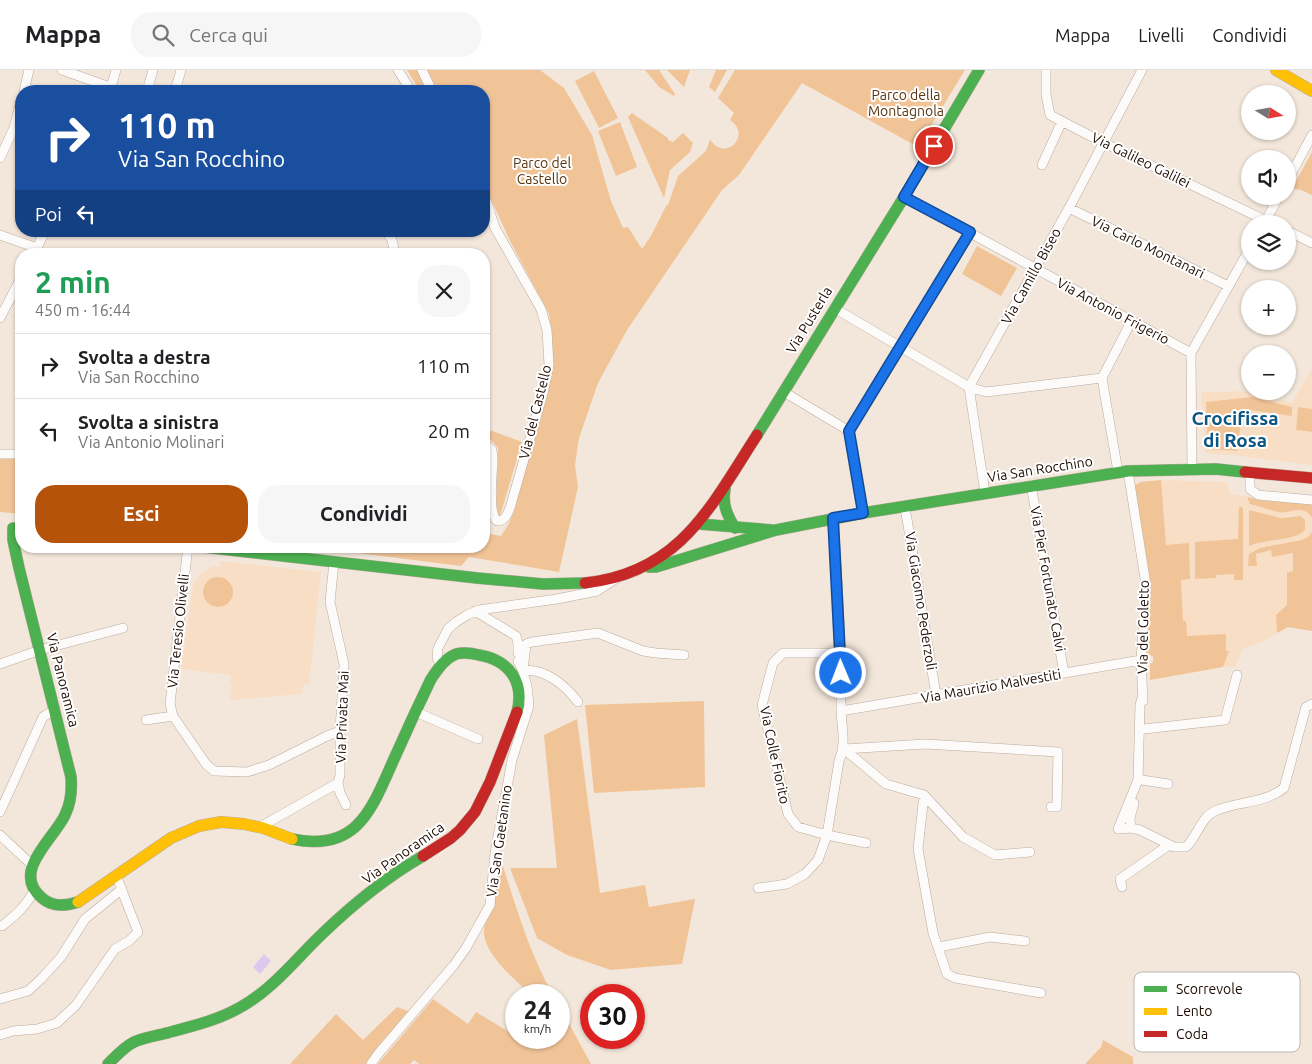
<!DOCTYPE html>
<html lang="it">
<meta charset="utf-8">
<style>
:root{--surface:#fff;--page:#f6f6f6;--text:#202124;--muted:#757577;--line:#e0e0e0;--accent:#b45309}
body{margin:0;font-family:Ubuntu,sans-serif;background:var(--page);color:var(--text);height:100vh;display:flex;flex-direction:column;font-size:19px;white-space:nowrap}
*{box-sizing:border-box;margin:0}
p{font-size:16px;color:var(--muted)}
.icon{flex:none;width:28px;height:28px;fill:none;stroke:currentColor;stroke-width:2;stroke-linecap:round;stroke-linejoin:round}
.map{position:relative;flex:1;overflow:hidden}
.sheet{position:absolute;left:15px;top:178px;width:475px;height:305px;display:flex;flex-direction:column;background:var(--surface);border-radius:20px;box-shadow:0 1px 4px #0004}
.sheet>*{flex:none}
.hud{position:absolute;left:15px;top:15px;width:475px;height:152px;border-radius:20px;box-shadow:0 1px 4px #0004;background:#1a4fa0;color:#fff;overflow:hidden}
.needle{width:32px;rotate:101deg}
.controls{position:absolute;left:1241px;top:15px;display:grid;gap:10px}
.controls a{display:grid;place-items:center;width:55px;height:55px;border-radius:50%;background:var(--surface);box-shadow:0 1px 4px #0004;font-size:25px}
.speed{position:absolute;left:505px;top:914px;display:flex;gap:10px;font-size:25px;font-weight:700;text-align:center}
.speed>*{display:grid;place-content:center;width:65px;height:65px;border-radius:50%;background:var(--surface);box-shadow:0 1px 4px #0004;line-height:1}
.speed small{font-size:12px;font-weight:400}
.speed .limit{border:8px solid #d22;background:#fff;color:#111}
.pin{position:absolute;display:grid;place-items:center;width:42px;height:42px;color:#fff;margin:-21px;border:2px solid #fff;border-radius:50%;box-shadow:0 1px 5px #0007}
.me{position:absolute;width:55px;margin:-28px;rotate:359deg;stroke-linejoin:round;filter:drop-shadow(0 0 4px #0008)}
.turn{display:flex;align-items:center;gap:18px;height:105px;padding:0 20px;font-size:22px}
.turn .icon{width:65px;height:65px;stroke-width:2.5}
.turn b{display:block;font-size:35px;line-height:42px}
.then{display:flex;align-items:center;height:48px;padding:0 20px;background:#0003;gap:10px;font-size:19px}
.round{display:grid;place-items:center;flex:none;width:52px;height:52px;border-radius:20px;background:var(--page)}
.overview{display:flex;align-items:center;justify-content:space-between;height:85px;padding:0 20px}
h1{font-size:30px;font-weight:700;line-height:38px;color:#1e9e55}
.primary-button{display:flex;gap:10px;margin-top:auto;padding:10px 20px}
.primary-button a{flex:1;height:58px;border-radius:20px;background:var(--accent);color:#fff;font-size:20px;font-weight:700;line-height:58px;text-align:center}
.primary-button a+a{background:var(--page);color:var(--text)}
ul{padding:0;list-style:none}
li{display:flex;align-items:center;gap:15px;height:65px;padding:0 20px;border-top:1px solid var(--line)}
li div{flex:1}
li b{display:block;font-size:19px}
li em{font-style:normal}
header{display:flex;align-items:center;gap:30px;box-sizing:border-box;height:70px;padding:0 25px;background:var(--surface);border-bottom:1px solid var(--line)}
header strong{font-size:24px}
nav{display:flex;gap:28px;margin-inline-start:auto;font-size:18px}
.search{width:350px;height:45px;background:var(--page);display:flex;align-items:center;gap:12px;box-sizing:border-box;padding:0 18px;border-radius:20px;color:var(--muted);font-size:19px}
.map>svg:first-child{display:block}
</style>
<header>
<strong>Mappa</strong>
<div class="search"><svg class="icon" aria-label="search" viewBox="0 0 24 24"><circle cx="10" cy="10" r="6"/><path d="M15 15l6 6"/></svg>Cerca qui</div>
<nav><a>Mappa</a><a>Livelli</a><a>Condividi</a></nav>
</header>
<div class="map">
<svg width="1312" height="994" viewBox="0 0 1312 994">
<rect width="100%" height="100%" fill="#f3e7db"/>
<path fill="#f9dec6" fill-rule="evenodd" d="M1312,298V339L1298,338L1296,360L1312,362V395L1231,385L1205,384L1201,322L1250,321L1292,333Z
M1161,410L1227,412L1230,423L1265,431L1312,434V561L1288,557L1262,572L1243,578L1235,597H1223L1150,610V594L1153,592V586L1146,584L1151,516L1135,415L1141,412ZM1296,445L1306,456L1303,462L1255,473L1250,476L1277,448Z
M221,491L321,502L309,615H303L302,624L230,630L232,615L230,614L231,605L181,599L193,515L201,504L207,499L213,496L220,497ZM213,508L232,518L231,526L222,536H217L206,530L203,526L204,518L206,513Z"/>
<path fill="#f1c498" d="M407,0H417L428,21H420Z
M425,0H540L564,18L592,65L611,131L623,158L628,157L642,179L651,166L666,136L668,135L678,106L706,81L710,69C724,93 753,66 730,50L734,43L718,28L735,0H965L918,77L802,13L739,105L722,120L627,260L598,313L579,368L575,395L578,417L559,502L469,487L461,496L303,476H484V381C492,392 488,447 486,463L501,466L508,455L514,442L552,304L553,281L549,244L511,173L484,114V21H436Z
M645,0H659L675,24L674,26L659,17Z
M667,0H690L684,17Z
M716,0H727L715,22L709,17Z
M594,1L618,48L599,58L575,11Z
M632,43L668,68V70L673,72L683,63L693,73L690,82L670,100L664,128L628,47Z
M620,52L637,97L616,106L598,61Z
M1312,82V125L1299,119L1298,120L1292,118Z
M977,176L1017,198L1001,226L962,204Z
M1252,327L1292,337V346L1243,339L1237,381L1208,379L1206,332Z
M1298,337L1312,339V362L1296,360Z
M484,358L522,372L500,446L497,445L496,440L498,378L492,371L484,367Z
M0,387L21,388V444L0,442Z
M1161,410L1166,475L1189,473L1190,509L1181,510L1183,551H1186L1187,566L1226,564V581H1229L1223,597L1150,610V594L1153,592V586L1146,584L1151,516L1135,415L1141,412Z
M1247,427L1265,431L1312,434V448C1303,433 1291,444 1278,442C1269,440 1259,436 1250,434Z
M1239,437H1242L1243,439V510H1234V504L1216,505V508L1195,509V472L1238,469Z
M1249,440L1281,448L1300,446L1305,450V460C1294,472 1265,468 1249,476Z
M1312,462V561L1288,557L1277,563L1276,545L1287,535V503L1293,501V483L1272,487L1271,480L1256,484L1257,496H1248L1249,484L1260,478L1302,470L1308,467Z
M203 522a15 15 0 1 1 30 0a15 15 0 1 1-30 0Z
M704,631L705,717L594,723L585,635Z
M577,649L600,823L645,815L649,837L695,829L682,894L611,900L567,885L537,868L510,798H557L544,665Z
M498,781C514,830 528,880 553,925H531C515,909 477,880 485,854C487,845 495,841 495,830C496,817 493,792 498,781Z
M433,929L468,954L476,942L514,965L516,963V968H559V935L591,994H419L414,990L410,994H378Z
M397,937L408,941L375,981L366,994H290L336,944L363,970Z
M1103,970L1133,987V994H1085L1101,977Z"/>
<path fill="#ddc8ef" d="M264,884L271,891L260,904L253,897Z"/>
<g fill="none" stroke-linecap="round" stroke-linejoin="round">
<defs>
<path id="street" d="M62,0L121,21
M398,0L411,21
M422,0L432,21
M1046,0V24L1050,45L1104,73L1273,154
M24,21L29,0
M110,21L116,0
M147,21L153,0
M175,21L181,0
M0,88L14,58L21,31
M1042,95L1062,51
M1288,110L1312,65
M484,124L495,158L541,239L547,260L549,295L543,323L510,438C507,445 505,451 497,451C487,442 493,402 493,388L492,380L484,373
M904,127L1191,283
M1069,138L1228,216
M1264,154L1279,126
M386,161L392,170L395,184
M1288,161L1312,173
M0,165L37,178
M34,184L45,161
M834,238L969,317L986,322L1102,308
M0,248L21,208
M784,322L849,361
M0,384H21
M1192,399L1191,283L1250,178
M1128,401L1146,515L1141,590L1143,631
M1118,402L1102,308L1132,250
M1250,402V419L1258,425L1312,430
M1031,415L1064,603
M985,423L969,317L1069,138L1142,0
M905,437L936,625
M863,443L849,361L970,162
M188,476L170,634L173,646L206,694L214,701L247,702L269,695L327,666L340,661
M334,492L330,532L344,594L340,661V705L338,713L340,723L346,735
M475,541L516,566L518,573V583
M841,583H783L773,593L762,635L788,744L798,757L827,765L866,773
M0,594L40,580L123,558
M440,595L437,587L438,578L448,559L456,552L467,545L479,540L557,529L597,521L614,510
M1143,625L1140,635L1138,710L1118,759L1131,758L1140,760L1174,777H1186C1197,767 1201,747 1215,741C1238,731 1264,734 1284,718L1306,637L1312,634
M578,632C566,616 544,597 523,601L526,574L532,572L598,563L643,581L656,583L684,585
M841,641L1141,590
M416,642L478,669
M146,650L173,646
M1144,659L1225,650L1237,605
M844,679L925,674L1058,682L1057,737H1051
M844,679L886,714L924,725L963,767L995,785L1030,782
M1142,710L1168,714
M924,725L918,779L933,863L947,904L955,908L1041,923
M0,742L43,647L55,639
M260,757L338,713
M1131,758L1130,748L1134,733
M0,765L32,795
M1122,817L1120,809L1169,775
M758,818L787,814L805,804L818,790L827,765L839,691C847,672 841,657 841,637C841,574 838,511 833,448
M2,856C16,845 27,835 35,819
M939,877L990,867L1025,871
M0,929L28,921L41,909L61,887L85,849L122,819
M0,965L13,961L37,959L57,953L76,935L115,879L129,871L138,862L116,805
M371,994L378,984L454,895L466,878L490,835L495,783L512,690L529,636L527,616L523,601L518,591"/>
<path id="fast" d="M757,365L904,127L979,0
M725,419C722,434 727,445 735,458
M699,454L772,460
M13,458V470L19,498L71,707C72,720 71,733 65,745C54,769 10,802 42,828C52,837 66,836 78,832
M195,476L477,508L543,514L585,513
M649,497H656L776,460L863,443L1128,401L1216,399L1245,402
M292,769C358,783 372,738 394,689C406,662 418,636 431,609C438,599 444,589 456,584C464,582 471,583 479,585C509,590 525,612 517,642
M108,994C116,986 124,977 134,972C143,968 154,966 163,964C189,957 216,951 239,938C271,921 295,890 321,865C352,835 385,808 423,786"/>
<path id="slow" d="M1276,0L1312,21
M78,832L171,768L199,756L221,752L244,754L263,758L292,769"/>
<path id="jam" d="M1245,402L1312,408
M585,513C680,503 711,436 757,365
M423,786L451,768L460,760L475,742L490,712L517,642"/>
</defs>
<use href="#street" stroke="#baab9c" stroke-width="10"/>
<use href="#fast" stroke="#baab9c" stroke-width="12"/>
<use href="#slow" stroke="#baab9c" stroke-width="12"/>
<use href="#jam" stroke="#baab9c" stroke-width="12"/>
<use href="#street" stroke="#fdfbfa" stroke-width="9"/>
<use href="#fast" stroke="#4caf50" stroke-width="11"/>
<use href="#slow" stroke="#ffc107" stroke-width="11"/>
<use href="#jam" stroke="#c62828" stroke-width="11"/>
</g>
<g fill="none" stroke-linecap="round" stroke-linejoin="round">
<defs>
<path id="route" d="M841,603L833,448L863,443L849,361L970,162L904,127L934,76"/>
</defs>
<use href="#route" stroke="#114b97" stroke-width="12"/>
<use href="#route" stroke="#1a73e8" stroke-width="9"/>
</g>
<g text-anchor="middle" stroke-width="4" stroke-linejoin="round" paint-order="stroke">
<g font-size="14" fill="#583611" stroke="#fff">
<text x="906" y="30">Parco della<tspan x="906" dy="16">Montagnola</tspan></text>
<text x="542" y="98">Parco del<tspan x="542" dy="16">Castello</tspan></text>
</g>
<g font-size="14" fill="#1f0b00" stroke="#fff">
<text transform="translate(1141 90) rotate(26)" y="5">Via Galileo Galilei</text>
<text transform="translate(1148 177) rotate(26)" y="5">Via Carlo Montanari</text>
<text transform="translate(1031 206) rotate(-61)" y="5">Via Camillo Biseo</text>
<text transform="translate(1113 241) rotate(28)" y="5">Via Antonio Frigerio</text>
<text transform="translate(809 250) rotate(-59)" y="5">Via Pusterla</text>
<text transform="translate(535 342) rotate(-76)" y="5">Via del Castello</text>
<text transform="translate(1040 399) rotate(-9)" y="5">Via San Rocchino</text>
<text transform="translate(1048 509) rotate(80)" y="5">Via Pier Fortunato Calvi</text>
<text transform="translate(921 531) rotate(81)" y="5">Via Giacomo Pederzoli</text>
<text transform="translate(1143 557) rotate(-89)" y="5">Via del Goletto</text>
<text transform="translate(178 561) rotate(-84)" y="5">Via Teresio Olivelli</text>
<text transform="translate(63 610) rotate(76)" y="5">Via Panoramica</text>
<text transform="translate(991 616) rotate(-10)" y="5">Via Maurizio Malvestiti</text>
<text transform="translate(342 647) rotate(-88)" y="5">Via Privata Mai</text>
<text transform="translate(775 685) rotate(78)" y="5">Via Colle Fiorito</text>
<text transform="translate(499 771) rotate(-82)" y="5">Via San Gaetanino</text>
<text transform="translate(403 783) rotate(-35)" y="5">Via Panoramica</text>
</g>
<g font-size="19" font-weight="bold" fill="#0c5683" stroke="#fff">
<text x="1235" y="355">Crocifissa<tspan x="1235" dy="22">di Rosa</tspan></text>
</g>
</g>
<rect x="1134" y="902" width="166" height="80" rx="8" fill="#fff" stroke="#bcb6b2" stroke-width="1"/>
<rect x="1144" y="916" width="23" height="6" fill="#4caf50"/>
<rect x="1144" y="938" width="23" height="7" fill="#ffc107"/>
<rect x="1144" y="961" width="23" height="6" fill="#c62828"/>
<g font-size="14" fill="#1f0b00">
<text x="1176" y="924">Scorrevole</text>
<text x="1176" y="946">Lento</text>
<text x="1176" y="969">Coda</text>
</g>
</svg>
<div class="controls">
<a><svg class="needle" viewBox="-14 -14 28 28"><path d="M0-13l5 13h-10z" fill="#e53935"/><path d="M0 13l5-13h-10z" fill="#757577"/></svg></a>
<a><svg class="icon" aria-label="sound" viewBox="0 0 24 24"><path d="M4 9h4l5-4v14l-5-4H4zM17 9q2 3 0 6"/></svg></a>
<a><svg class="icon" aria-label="layers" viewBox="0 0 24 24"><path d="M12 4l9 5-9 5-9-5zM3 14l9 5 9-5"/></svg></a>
<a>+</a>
<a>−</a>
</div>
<div class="speed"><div>24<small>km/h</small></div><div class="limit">30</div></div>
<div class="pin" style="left:934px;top:76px;background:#d93025"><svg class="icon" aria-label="arrive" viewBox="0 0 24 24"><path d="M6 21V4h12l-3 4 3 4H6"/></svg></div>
<svg class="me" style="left:841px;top:603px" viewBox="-20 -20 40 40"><circle r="17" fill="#1a73e8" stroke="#fff" stroke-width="3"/><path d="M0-11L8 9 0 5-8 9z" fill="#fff"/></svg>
<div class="hud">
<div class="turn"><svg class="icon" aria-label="right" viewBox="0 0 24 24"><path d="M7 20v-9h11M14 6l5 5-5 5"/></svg><div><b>110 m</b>Via San Rocchino</div></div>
<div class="then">Poi<svg class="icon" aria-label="left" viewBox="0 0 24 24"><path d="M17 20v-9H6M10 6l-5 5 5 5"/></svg></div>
</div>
<section class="sheet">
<div class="overview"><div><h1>2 min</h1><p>450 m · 16:44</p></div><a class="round"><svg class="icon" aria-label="close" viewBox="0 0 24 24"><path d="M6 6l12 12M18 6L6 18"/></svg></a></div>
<ul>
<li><svg class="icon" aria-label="right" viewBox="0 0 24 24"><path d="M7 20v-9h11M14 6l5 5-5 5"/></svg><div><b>Svolta a destra</b><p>Via San Rocchino</p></div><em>110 m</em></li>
<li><svg class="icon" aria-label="left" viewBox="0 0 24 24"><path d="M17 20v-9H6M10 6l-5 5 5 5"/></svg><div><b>Svolta a sinistra</b><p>Via Antonio Molinari</p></div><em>20 m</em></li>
</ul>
<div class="primary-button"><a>Esci</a><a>Condividi</a></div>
</section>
</div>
